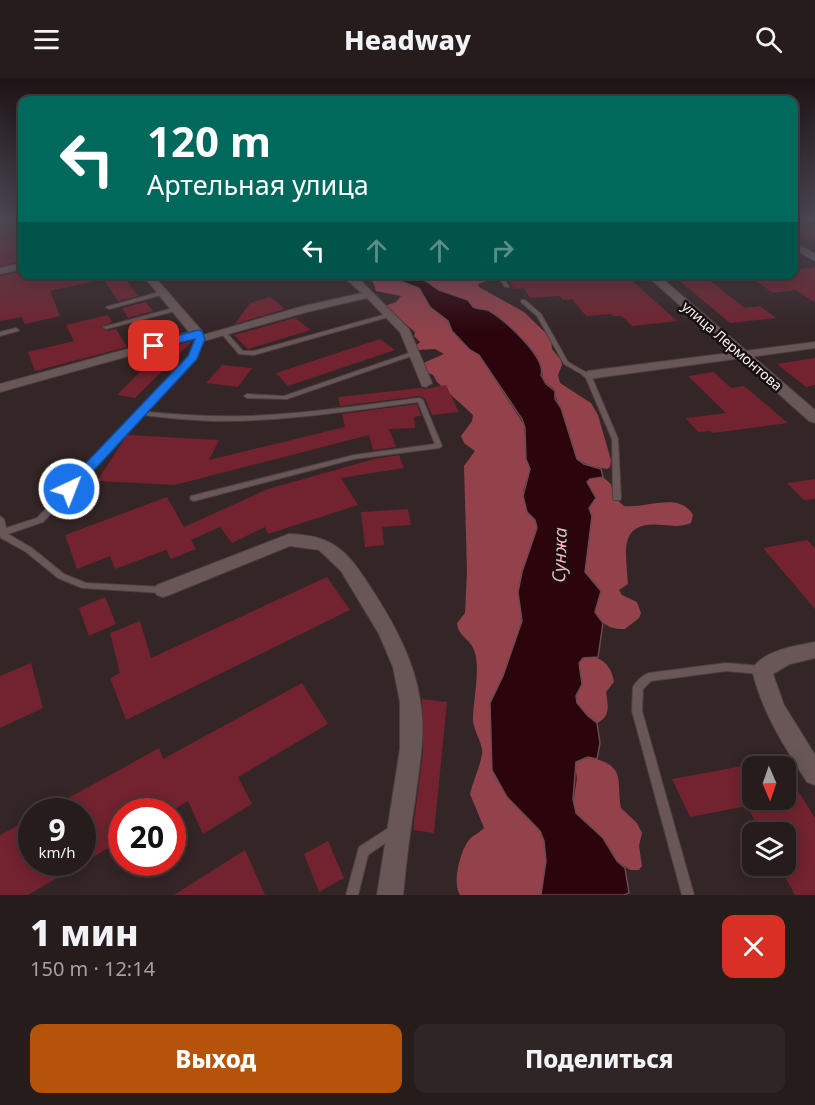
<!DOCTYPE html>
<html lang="ru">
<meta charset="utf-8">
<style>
:root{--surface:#271c1c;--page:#2f2525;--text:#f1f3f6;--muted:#a4a1a3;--line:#433a3b;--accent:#b45309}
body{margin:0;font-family:"Noto Sans",sans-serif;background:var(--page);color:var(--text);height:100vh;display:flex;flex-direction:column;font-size:22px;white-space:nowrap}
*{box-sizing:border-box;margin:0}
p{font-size:20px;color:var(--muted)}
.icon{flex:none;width:33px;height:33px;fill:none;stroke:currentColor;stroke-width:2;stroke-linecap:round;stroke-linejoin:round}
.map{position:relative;height:817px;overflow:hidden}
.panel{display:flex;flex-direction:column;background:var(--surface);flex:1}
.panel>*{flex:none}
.hud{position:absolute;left:18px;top:18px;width:780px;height:183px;border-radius:12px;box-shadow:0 3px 15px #0003,0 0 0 2px var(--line);background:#00695c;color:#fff;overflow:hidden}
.needle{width:39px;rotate:178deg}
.tools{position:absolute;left:742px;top:678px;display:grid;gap:12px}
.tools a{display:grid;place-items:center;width:54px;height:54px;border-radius:12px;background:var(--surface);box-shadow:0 3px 15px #0003,0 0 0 2px var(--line);font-size:30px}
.speed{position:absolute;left:18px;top:720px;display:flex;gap:12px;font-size:30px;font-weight:700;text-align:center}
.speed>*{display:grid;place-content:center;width:78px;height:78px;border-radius:50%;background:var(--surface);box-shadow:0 3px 15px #0003,0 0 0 2px var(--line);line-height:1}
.speed small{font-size:15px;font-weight:400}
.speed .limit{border:9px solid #d22;background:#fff;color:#111}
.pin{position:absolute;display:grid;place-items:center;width:51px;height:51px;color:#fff;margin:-26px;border-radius:12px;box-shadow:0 3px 9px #0006}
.me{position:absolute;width:66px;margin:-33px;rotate:43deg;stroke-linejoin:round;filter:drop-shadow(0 0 4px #0008)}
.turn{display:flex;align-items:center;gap:21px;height:126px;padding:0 30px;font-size:27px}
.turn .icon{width:78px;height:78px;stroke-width:2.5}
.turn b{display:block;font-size:42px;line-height:51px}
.lanes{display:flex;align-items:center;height:57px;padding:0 30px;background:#0003;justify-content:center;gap:30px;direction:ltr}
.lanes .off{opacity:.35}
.round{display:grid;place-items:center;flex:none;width:63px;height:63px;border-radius:12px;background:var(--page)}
.summary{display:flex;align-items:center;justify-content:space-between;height:102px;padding:0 30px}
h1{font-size:36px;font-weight:800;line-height:45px}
.action{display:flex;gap:12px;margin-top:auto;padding:12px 30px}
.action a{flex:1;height:69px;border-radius:12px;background:var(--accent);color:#fff;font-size:24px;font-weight:800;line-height:69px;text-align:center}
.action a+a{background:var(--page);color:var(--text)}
header{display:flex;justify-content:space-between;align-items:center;height:78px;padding:0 30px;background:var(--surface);font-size:27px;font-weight:800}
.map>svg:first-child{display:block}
</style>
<header><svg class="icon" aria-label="menu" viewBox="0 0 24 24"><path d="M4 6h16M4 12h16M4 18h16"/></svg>Headway<svg class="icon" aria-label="search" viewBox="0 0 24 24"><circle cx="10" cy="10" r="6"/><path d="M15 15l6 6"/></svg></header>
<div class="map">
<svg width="815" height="817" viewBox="0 0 815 817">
<rect width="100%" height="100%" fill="#342526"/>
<path fill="#93414b" d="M360,197H390L395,201L419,210L430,229L448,243L452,253L470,272L479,277L524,347L526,381L530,391L523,413L537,446V455L518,514L522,543L503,598L490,625L507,719L540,753L544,763L546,783L541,817H460C452,806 460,773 469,762C472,758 479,755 484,750L470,716C473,703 480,689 482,676C484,667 473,653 473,641C473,622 481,590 474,572C470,560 458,559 457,545L465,535L467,493L464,388L475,373L464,365L461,358L472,343L473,337L437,304L433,297L420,291L421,286L444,276L435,271L418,272L416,268L420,264L414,258L415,254L385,228L396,224L401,218L376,213L373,204Z
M417,197C431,197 444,198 457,200C469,201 480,194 491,199L490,202L478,206L479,209L524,234L551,260L552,271L561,282L562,287L558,297L560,305L591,325L598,337L611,382L610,389L607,391L590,388L577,381L553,310C537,300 546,295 539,283C530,268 507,243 491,234C486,230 479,232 473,229L468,222L439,212Z
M603,399L611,406L614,419L624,428C645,431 680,413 693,437L691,445C680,449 674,448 663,447C617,442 626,474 628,506L619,512L622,517L637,524L641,535L639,540L625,551C611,552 601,546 595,534L599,518L597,507L585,494L592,438L589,430L594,424V416L587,404L590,401Z
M590,578C604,580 612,590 614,604L606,614C608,627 611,639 597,645L588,638L577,625L576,618L582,606L579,585L582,580Z
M592,680C627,688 616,704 621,730L637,745L642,755L639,768L642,788L639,792H630L617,783L603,760L576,735L573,726L577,700L575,687L579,681Z"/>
<path fill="#2c040b" stroke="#6a4a50" stroke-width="1.5" d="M390,197H417L439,212L468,222L473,229C479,232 486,230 491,234C505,242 547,280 541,297L546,306L555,313V321L561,330L577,381L584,386L601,391L603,399L590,401L587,404L596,420L589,430L592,438L585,494L601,513L595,534L603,545L598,579L583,580L579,585L582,606L576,618L577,625L588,638L597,645L600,665L597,681L588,679L576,684L573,721L576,735L603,760L617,783L625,790L629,815L624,817H541L546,783L544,763L540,753L507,719L492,692L490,625L503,598L522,543L518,514L522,494L537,450L535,442L527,434L523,418L530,391L526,381L525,350L522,341L479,277L470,272L452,253L448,243L430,229L419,210L395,201Z"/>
<path fill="#72232f" d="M0,141H22V183L0,188Z
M815,147V162L807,163L794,155V150Z
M815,189V225L796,212L773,215L746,196H794V192Z
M22,193V196H95L96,203L50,213L60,238L25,246L22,239L0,243V198Z
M100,196H122L138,218L118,223Z
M504,196H568V202L626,197L677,243L632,248L622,238H613L611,236L586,238L572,221L563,222L560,218L530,220L524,210L514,211Z
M704,198L745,230L760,228L776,240L730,245L676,200Z
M270,219L285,231L235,246L250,225Z
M146,224L153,233L128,240L122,230Z
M108,237L112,244L101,249L107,253L116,251L127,269L35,293L28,274L74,263L66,247Z
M295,240L311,252L248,271L234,257Z
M380,261L395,272L288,308L276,295Z
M192,263L135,320L117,317L163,271Z
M815,280V307L806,309L777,286Z
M222,287L252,290L238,309L206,305Z
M714,294L731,310L744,308L788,345L713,355L710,353L698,354L686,340L726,335L688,298Z
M446,307L459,334L432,337L425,321L420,318L340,328L338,319L421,310L425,311Z
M417,326L421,338L414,339L415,350L389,351L396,369L373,372L369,357L175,407L97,403L127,357L219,362L209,382L345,349L342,336Z
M399,377L404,390L341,400L358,427L268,456L265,449L232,465L220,449L191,462L196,471L171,481L166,472L115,491L110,478L77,491L65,457L167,419L184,449L268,411L374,381Z
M815,401V421L804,422L787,405Z
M408,431L411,447L382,449L384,467L365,469L361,434Z
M807,462L815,470V531L763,470Z
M327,499L350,532L126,642L110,600L120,595L110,555L140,543L151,580Z
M105,519L116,546L89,558L79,530Z
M31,585L43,630L0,650V598Z
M302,605L328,646L238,699L252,726L203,756L188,723L170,734H122V762L28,817H0V757L32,740V784H82V734H43L159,670L163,681Z
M422,621L447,624L434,755L413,752L423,673Z
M753,686V722H786V693L815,740V817H795L779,788H786V754H761L747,728L690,739L672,701Z
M328,763L344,800L319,814L304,776Z
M245,772L265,817H174Z"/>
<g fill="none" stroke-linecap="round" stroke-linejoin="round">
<defs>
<path id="service" d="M158,196H168L149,201L147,200Z
M496,196H501L509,208V209H505Z
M163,213L165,214V216L109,231L106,229Z
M521,222H525L541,236L568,284L591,297L618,361L621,420L620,422H614L613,420L612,361L585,298L564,286L537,238L521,224Z
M177,229L180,231L179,232L106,251L103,249Z
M390,235L392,236V238L254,277L239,276L220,254L223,252L225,253L243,273H254Z
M16,250L19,252L18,253L0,258V254Z
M200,259L203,261L195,280L147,334C180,337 213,339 247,338C305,336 363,327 420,320L423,322L442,368L439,370L354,381L194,423L191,422L190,420L191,418L354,377L435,366L418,324C349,333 281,344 212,343C189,342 166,340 143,337L43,444L8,456L32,470L64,496L86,505L163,509L166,510L167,512L166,514L163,515L82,510L58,500L26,474L1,460L0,458V438L4,441L6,450L37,440L137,336L138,334L140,333C156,316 176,299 189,280C194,273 194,264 200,259Z
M415,273L417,274V276L287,321L247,320L244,318L247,316L284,318Z
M726,585L761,588L764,589L766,592L764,595L761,596L726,593L651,603L643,611L642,633L694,817H682L632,633L633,609C636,603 643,597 649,595Z
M393,747L397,749L399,753L397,757L368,777L358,817H346L359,769Z"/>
<path id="minor" d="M794,164L815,176V183L794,171Z
M22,185V191L0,196V190Z
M142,196H152L202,253L203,257L300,229L362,215L340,196H351L361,203L409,251L432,305L426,309L422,308L400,254L367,220L307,234L200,264L193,260L0,314V306L189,254Z
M815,264V270L588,301L582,297L588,293Z
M289,456C334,457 348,474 371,510C393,544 414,581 420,622C426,656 419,689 415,722C410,753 406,785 403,817H377L400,671V624L393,589L379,556L341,493L319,472L290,468L169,517L163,519L157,517L154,512L157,507Z
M815,564V580L790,586L773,596L784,627L815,677V707L807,704C784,668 762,634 752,592C762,572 796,568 815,564Z"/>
<path id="tertiary" d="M794,141H813L808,144L794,145Z
M645,196H657L815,332V345L809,343Z"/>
</defs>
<use href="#service" stroke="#4c4040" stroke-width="2"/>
<use href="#minor" stroke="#4c4040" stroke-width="2"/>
<use href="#tertiary" stroke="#4c4040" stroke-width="2"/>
<use href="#service" fill="#695758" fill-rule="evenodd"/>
<use href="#minor" fill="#695758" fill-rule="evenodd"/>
<use href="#tertiary" fill="#695758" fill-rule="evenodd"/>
</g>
<linearGradient id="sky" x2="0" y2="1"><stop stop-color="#1d1415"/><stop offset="0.55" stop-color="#4a4652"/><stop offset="1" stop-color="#4a4652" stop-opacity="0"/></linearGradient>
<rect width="815" height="255" fill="url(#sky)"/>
<path fill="#1a73e8" stroke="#114b97" stroke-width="1.5" d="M198,252L202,253L205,261L197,281L73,415H64L62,411L64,408L188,278L195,261L154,271L149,268L151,265Z"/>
<g text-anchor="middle" stroke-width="5" stroke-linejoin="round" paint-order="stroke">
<g font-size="14" fill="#faeff0" stroke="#171010">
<text transform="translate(732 268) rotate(41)" y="5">улица Лермонтова</text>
</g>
<g font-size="18" font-style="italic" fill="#fdb4b9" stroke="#171010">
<text transform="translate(560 477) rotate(-88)" y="6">Сунжа</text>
</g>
</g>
</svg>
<div class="tools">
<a><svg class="needle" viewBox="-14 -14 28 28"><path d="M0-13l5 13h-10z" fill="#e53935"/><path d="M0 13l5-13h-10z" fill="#a4a1a3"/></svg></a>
<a><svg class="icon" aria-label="layers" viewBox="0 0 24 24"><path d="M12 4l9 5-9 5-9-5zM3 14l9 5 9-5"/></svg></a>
</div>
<div class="speed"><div>9<small>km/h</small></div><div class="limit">20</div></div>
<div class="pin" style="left:154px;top:268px;background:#d93025"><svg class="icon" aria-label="arrive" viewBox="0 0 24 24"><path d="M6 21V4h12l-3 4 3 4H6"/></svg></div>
<svg class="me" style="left:69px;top:411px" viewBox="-20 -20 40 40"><circle r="17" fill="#1a73e8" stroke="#fff" stroke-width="3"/><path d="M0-11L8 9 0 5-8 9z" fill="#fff"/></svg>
<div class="hud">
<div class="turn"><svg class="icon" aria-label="left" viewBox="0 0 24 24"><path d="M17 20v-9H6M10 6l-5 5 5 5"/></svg><div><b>120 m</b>Артельная улица</div></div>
<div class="lanes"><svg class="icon" aria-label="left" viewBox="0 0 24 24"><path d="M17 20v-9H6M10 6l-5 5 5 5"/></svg><svg class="icon off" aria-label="ahead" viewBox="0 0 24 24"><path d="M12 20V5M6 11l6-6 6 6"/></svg><svg class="icon off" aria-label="ahead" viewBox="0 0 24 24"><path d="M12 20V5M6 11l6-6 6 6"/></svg><svg class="icon off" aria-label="right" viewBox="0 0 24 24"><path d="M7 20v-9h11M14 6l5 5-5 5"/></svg></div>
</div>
</div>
<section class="panel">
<div class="summary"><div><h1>1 мин</h1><p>150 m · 12:14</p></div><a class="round" style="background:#d93025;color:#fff"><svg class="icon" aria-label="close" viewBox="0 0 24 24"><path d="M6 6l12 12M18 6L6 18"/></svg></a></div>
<div class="action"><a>Выход</a><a>Поделиться</a></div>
</section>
